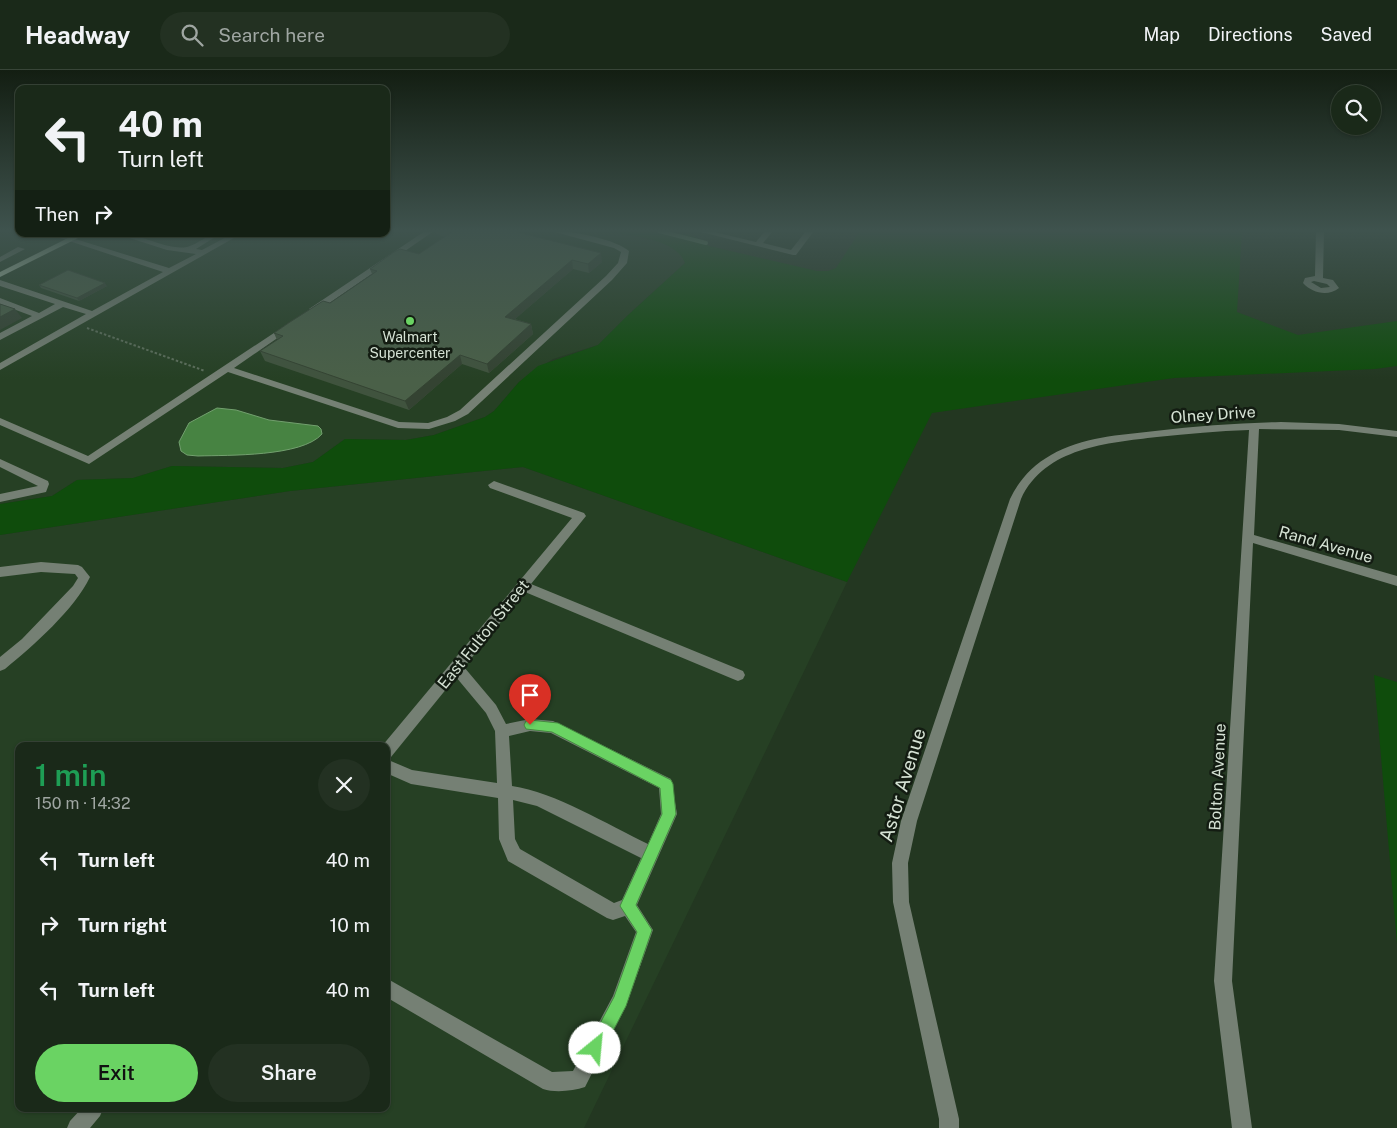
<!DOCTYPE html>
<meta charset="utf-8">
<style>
:root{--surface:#1a2919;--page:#233122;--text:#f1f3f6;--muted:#9fa6a2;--line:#384538;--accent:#6ad363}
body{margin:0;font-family:"Public Sans",sans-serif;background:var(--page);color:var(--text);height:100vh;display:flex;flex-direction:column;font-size:19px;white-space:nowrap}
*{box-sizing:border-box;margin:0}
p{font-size:16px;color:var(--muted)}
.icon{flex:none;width:28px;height:28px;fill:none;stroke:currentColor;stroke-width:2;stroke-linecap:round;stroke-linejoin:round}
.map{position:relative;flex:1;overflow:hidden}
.details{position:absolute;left:15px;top:672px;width:375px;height:370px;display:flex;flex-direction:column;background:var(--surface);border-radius:10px;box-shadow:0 1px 4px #0004,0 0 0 1px var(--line)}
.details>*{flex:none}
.top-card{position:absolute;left:15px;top:15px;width:375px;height:152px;border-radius:10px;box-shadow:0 1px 4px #0004,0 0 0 1px var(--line);background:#1a2919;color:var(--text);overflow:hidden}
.fabs{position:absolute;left:1331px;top:15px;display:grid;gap:10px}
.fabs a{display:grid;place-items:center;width:50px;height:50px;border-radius:50%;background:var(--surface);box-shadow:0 1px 4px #0004,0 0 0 1px var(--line);font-size:25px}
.pin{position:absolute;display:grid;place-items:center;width:42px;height:42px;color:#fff;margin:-51px -21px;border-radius:50% 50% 50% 0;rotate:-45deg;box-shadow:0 0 5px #0007}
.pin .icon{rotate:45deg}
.me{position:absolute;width:55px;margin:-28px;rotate:28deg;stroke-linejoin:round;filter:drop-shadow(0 0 4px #0008)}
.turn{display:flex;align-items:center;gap:18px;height:105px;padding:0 20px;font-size:22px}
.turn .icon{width:65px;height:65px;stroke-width:2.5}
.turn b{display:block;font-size:35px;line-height:42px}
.then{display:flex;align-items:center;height:48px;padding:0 20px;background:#0003;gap:10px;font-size:19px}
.round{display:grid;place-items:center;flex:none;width:52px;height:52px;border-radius:26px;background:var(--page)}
.overview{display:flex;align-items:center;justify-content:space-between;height:85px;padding:0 20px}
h1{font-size:30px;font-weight:600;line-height:38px;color:#1e9e55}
.cta{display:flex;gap:10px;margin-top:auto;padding:10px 20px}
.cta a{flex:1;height:58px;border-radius:30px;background:var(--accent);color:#111;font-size:20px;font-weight:600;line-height:58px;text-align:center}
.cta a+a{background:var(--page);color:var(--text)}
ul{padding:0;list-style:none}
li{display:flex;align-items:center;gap:15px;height:65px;padding:0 20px}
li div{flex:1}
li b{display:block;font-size:19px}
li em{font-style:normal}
header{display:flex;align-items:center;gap:30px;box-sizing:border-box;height:70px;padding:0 25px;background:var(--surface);border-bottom:1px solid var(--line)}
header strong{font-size:24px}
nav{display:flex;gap:28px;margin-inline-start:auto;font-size:18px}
.search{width:350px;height:45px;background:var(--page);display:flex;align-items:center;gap:12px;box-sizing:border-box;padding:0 18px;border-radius:28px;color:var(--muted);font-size:19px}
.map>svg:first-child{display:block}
</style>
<header>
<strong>Headway</strong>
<div class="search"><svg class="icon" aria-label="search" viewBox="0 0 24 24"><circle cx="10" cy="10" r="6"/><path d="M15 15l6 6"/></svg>Search here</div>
<nav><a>Map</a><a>Directions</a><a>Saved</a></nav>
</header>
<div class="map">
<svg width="1397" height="1058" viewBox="0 0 1397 1058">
<rect width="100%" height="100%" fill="#233721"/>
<path fill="#264024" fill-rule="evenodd" d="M0,161H19V164H386V161H607L665,173L682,185L685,193L627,246L598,275L553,289L519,312L494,341L485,347L434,365L406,370L345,369L313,392L283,398L172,396L133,408L77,410L52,426L0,434Z
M523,397L847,512L584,1058H0V465L290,421ZM19,676H386V1039H19Z"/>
<path fill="#0f4c0c" d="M607,161H669L693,166L709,176L817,201H828L836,198L860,161H1242L1237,242L1298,265L1397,251V296L1375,299L1174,308L932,343L847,512L523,397L290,421L0,465V434L52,426L77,410L133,408L172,396L283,398L313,392L345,369L406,370L434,365L485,347L494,341L519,312L538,296L598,275L627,246L685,193C676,168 630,166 607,161Z
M1374,605L1397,612V874Z"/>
<path fill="#478342" stroke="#72a06e" d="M217,338L236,340L269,350L318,356L321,359L322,364C302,387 228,385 198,386L187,385L181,381L179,372L189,353Z"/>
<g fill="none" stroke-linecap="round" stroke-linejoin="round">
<path stroke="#72a06e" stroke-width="4" d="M659,161L706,173"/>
<path stroke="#5d6f5c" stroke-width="2" stroke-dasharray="2.5 2" stroke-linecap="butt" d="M87,258L205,301"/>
<path fill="#758074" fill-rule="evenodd" d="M425,161H434L315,243H309V239Z
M551,161C569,160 616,169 629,181L627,193L612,210L468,344L455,351L429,359L398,358L228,302L89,394L0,355V348L88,386L289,253L292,254V258L234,298L399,352L428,353L447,347L460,340L606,206L618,193L621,182L614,178Z
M697,161H710L756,172L765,161H773L763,173L791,180L806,161H814L796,185H793Z
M1316,161H1324L1323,208L1333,210L1339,218C1328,227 1312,223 1303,213L1305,208L1315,206ZM1314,211L1327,214L1330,217L1321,218L1311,212Z
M48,164H59L169,198L196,184L167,180L117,164C140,162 164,181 187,177C199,174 206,164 220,164L196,179L202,180L232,164H241L0,300V293L86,244L63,237L0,270V263L32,246L0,234V228L39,243L55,234L0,216V210L92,241L163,202Z
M18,177L25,179L0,192V187Z
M1281,352L1339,354L1397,361V367L1339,360L1259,359L1254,465L1397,506V516L1253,473L1232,911L1252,1058H1232L1214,911L1249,360C1218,361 1188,364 1157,367C1108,373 1045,377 1021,429L917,751L908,793L909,832L959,1049V1058H939V1049L893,832L892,793L901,751L1010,429C1019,410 1033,395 1051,385C1082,367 1120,365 1155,361C1197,356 1239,353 1281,352Z
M0,389L48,411L49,414L46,422L0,432V424L38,416L0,397Z
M494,411L584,443L586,446L531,514L743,601L745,605L743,609L738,611L733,609L525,522L464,597L496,635L506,654L530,649L553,651L671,709L677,744L637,835L653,860L626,936L585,1017C573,1021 555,1023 543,1019L386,927V908L552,1002L573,1001L613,926L636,862L625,846L613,850L607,848L508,791L499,769L498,728L411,714L386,703V689L412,700L497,713L495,661L486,643L456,607L391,687L386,688V676H382L572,448L490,418L488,415ZM530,661L551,663L659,718L661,744L648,774C608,755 555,722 512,716L509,666ZM513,730L537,736L641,788L622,830L614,833L520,779L515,769Z
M41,492L78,495L82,497L90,507C74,540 34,575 5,599L0,601V587L22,569L73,516L78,508L75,504L41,502L0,507V497Z
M81,1039H103L100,1046L90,1058H67L70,1051Z"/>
<path fill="#bacfb7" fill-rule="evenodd" d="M76,164H86L0,207V202Z"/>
</g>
<path fill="#40533e" d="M436,161H513L602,192L589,203L573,199L515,249L531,254L533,264L489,303L462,294L409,340L265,291L260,281L277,270L274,263L330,233L372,204L370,199L419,184L445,167L437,164Z
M39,215L107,216L79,231L41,218Z"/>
<path fill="#344332" d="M601,183L602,192L589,203L588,194Z
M572,190L573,199L507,256L505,247Z
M105,213L107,216L79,231L77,228Z
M15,239L22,248L0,260V247Z
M531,254L533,264L489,303L487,294Z
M460,285L462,294L409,340L405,331Z"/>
<path fill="#4a6048" stroke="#344332" d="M453,161H513L601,183L588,194L572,190L505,247L531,254L487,294L460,285L405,331L260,281L283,266L274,263L290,252L323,231L330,233L377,201L370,199L394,182L400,179L419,184Z
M68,200L105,213L77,228L39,215Z
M0,234L15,239L0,247Z"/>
<linearGradient id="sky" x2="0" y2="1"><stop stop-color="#131e12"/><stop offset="0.52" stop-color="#3f534e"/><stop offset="1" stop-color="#3f534e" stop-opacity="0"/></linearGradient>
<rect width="1397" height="309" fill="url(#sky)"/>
<path fill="#6ad363" stroke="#458940" d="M530,650L558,653L671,710L673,714L676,744L636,835L652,860L626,936L601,984L595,987L589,984L587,978L614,927L637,862L620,836L662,744L660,718L552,662L526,659L524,655L526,651Z"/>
<circle fill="#6ad363" stroke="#131c12" stroke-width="2" cx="410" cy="251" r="5"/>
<g text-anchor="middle" stroke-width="5" stroke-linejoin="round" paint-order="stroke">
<g font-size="14" fill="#d5e2d4" stroke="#131c12">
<text x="410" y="272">Walmart<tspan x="410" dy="16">Supercenter</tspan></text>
</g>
<g font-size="16" fill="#d5e2d4" stroke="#131c12">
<text transform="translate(1213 344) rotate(-4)" y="6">Olney Drive</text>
<text transform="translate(1326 474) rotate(16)" y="6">Rand Avenue</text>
<text transform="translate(483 564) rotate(-51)" y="6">East Fulton Street</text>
<text transform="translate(1217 707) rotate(-87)" y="6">Bolton Avenue</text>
</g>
<g font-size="19" fill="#d5e2d4" stroke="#131c12">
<text transform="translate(902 715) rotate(-73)" y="7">Astor Avenue</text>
</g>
</g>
</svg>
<div class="fabs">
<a><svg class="icon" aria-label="search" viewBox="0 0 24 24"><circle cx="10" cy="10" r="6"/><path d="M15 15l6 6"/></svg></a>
</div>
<div class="pin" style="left:530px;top:655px;background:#d93025"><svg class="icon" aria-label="arrive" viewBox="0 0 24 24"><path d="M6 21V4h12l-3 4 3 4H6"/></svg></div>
<svg class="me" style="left:595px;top:978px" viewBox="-20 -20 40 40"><circle r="19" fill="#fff"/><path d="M0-13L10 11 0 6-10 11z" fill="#6ad363"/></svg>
<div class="top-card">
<div class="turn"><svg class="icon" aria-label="left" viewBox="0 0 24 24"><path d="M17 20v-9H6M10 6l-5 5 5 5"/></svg><div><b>40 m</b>Turn left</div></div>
<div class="then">Then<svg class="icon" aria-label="right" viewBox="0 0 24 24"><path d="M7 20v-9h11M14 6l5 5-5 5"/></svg></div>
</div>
<section class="details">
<div class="overview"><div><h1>1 min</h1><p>150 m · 14:32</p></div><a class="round"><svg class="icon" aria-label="close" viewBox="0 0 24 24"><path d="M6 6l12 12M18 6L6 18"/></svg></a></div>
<ul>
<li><svg class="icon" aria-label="left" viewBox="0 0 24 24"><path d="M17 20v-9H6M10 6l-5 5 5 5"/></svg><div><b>Turn left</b></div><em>40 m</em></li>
<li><svg class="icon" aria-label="right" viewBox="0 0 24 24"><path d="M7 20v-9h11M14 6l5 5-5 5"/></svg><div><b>Turn right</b></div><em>10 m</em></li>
<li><svg class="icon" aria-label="left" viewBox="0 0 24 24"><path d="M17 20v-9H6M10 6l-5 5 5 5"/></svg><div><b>Turn left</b></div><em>40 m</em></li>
</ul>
<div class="cta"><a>Exit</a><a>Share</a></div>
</section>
</div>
